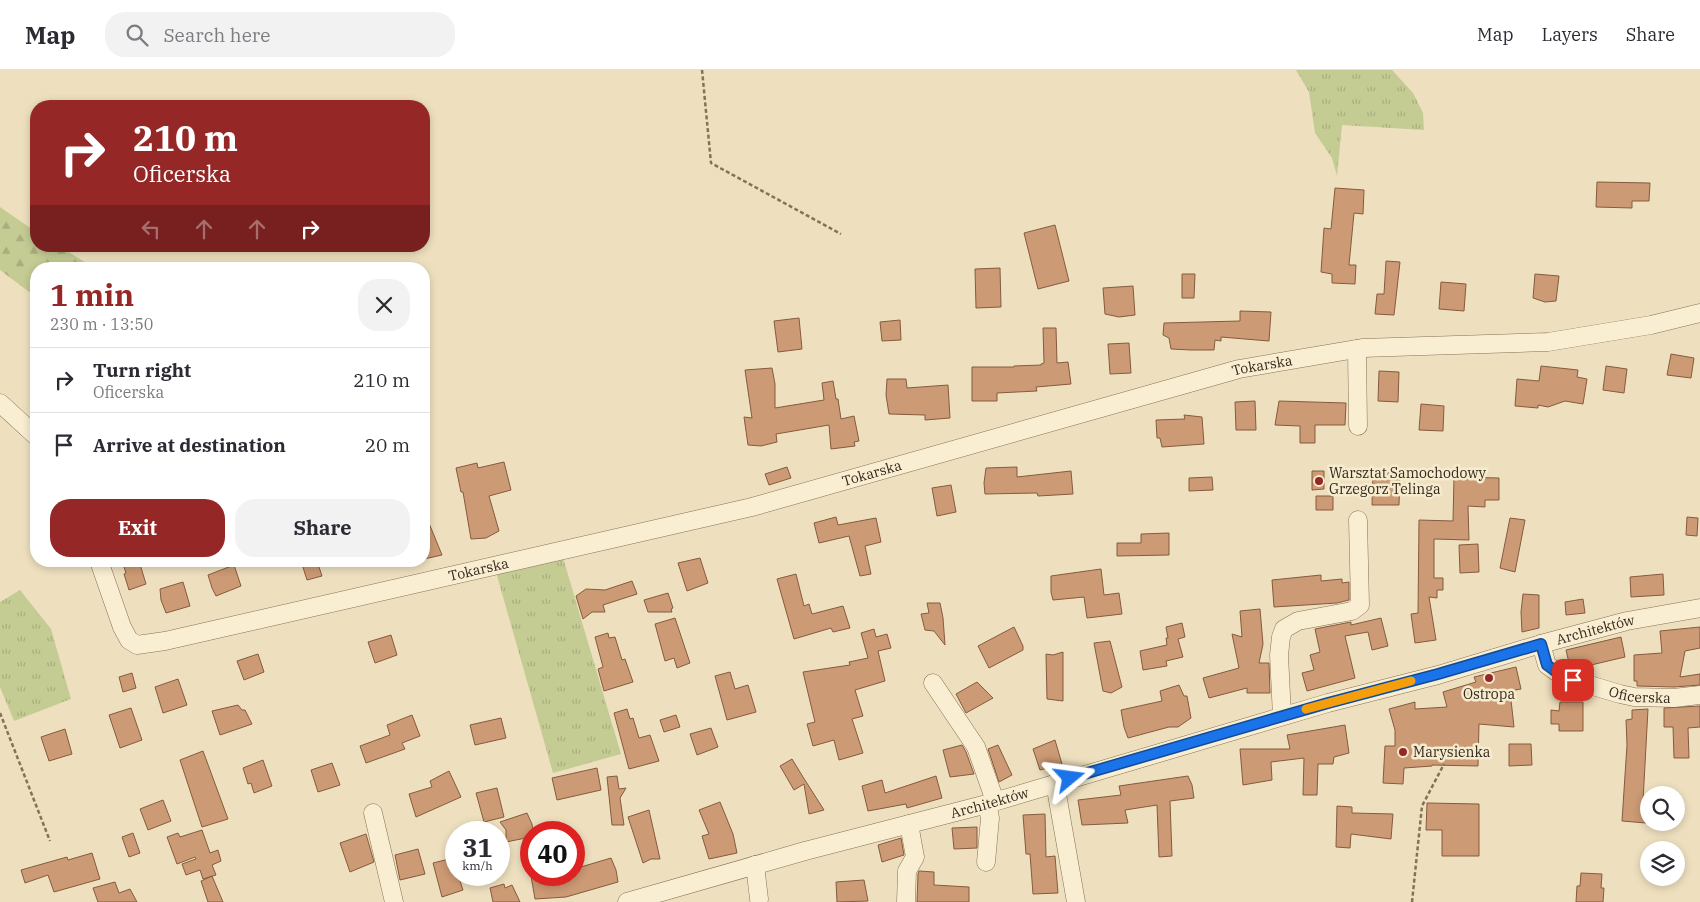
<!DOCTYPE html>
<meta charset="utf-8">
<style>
:root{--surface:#fff;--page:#f2f2f3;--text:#2b2b33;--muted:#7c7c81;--line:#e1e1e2;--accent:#952827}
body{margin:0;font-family:"IBM Plex Serif",serif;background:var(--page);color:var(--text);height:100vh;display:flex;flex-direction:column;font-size:19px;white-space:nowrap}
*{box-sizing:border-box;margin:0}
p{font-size:16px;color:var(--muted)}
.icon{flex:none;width:28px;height:28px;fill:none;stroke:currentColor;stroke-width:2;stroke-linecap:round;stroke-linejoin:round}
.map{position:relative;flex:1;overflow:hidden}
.side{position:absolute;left:30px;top:192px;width:400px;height:305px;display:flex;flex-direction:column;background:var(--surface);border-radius:20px;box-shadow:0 2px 8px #0003}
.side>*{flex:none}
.guide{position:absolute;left:30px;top:30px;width:400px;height:152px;border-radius:20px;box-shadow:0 2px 8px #0003;background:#952827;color:#fff;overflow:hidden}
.buttons{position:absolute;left:1640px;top:716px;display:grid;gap:10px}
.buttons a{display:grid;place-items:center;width:45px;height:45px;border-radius:50%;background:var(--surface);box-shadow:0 2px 8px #0003;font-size:25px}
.speed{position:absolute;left:445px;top:751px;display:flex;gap:10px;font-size:25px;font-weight:700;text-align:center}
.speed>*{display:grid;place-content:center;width:65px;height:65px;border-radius:50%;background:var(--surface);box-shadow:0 2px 8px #0003;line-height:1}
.speed small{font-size:12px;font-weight:400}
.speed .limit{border:8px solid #d22;background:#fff;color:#111}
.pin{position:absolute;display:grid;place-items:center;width:42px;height:42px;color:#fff;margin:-21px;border-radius:10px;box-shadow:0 2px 8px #0006}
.me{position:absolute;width:55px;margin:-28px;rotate:74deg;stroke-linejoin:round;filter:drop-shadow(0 0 4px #0008)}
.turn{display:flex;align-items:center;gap:18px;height:105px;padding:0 20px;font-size:22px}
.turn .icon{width:65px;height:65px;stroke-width:2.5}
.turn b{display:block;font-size:35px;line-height:42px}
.lanes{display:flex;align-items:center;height:48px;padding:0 20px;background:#0003;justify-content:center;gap:25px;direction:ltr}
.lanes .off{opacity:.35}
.round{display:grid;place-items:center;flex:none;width:52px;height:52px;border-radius:20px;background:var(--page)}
.headline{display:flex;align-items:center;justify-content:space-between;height:85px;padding:0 20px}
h1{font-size:30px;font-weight:800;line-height:38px;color:var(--accent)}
.primary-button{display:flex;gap:10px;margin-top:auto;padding:10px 20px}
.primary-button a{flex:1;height:58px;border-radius:20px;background:var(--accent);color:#fff;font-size:20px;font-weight:800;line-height:58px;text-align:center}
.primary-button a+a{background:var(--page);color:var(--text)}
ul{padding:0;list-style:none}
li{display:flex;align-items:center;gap:15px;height:65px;padding:0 20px;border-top:1px solid var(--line)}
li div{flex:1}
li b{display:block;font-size:19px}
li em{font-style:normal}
header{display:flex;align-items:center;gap:30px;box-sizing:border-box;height:70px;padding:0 25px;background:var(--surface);border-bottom:1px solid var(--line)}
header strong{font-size:24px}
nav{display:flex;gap:28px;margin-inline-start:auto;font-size:18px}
.search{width:350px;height:45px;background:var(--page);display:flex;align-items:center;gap:12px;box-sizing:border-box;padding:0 18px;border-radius:20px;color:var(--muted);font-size:19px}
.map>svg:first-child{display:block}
</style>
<header>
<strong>Map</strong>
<div class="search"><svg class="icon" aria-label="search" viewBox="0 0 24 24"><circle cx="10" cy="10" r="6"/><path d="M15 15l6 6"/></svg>Search here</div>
<nav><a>Map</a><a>Layers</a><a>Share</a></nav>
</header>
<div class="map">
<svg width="1700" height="832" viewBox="0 0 1700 832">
<defs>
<pattern id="grass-tufts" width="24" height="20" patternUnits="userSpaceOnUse" patternTransform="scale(1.25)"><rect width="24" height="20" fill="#c4cb93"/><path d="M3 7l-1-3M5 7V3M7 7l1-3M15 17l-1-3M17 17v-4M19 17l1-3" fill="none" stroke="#a9ae7e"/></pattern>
<pattern id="forest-firs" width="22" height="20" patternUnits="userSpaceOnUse" patternTransform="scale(1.25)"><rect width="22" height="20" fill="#c4cb93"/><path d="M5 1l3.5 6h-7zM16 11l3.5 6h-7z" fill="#a9ae7e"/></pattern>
</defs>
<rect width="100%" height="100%" fill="#eee0bf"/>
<path fill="url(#grass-tufts)" d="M1296,0H1392L1413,23L1423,43L1424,60L1342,55L1337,106L1332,88L1315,63L1309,22Z
M561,481L621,684L553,703L494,495Z
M20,520L51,559L71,629L14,651L0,617V532Z"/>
<path fill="url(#forest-firs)" d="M0,137L36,162V176H59L96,199H36V227L0,200Z"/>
<path fill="#cc9a74" stroke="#855b3d" d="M1597,112L1650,113L1649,131H1632V138L1596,137Z
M1335,118L1364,120L1363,144L1354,143L1349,195H1356L1355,214L1332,213V204L1321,202L1324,158L1331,159Z
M1055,155L1069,211L1038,219L1024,163Z
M1386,191L1400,192L1394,245L1375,244L1377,224H1384Z
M1000,198L1001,237L976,238L975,199Z
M1182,204H1195L1194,228H1182Z
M1535,204L1559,206L1556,231L1545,232L1533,228Z
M1441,212L1466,214L1464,241L1439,239Z
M1133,216L1135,245L1119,247L1105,244L1103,218Z
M1240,241L1271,242L1269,271L1221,267V271L1215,270L1214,280H1191L1171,279L1169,268L1163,265L1164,253L1240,251Z
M799,248L802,279L778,282L774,251Z
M900,250L901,270L882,271L880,252Z
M1043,258H1056L1057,293L1068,292L1071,314L1036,317L1037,321L997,323V331H972V297H1014V296L1041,295V294L1044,293Z
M1129,273L1131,303L1110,304L1108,274Z
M1671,284L1694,288L1691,308L1667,305Z
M1541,296L1578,300L1577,307L1587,309L1583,334L1565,331L1548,337L1538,335V338L1515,336L1517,309L1539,311Z
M1606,296L1627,299L1624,323L1603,320Z
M772,298L775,314V338L824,330L822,313L833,311L836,329H838L841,349L854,346L859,371L854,372L855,376L831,379L829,355L776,364L777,372L761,376L748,375L744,347L752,348L745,300Z
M1379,301L1399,302L1398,332L1378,331Z
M887,309H906L907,318L948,315L950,348L925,350V345L889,344L886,325Z
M1255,331L1256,360H1236L1235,332Z
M1279,331L1346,333L1345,355H1315V373H1300V356L1275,355Z
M1421,334L1444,336L1443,361L1419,360Z
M1184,345L1202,347L1204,374L1162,377L1160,368H1157L1156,350L1185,349Z
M504,392L511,420L489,426L499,461L486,468L471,469L463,422H461L456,398L477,393L478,398Z
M787,397L791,408L769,415L765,404Z
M1017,397V407L1071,401L1073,424L1038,426L1037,423L985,424L984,413L986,398Z
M1312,401H1324V419L1312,420Z
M1373,402L1400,403L1399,435H1372Z
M1212,407L1213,420L1189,421V408Z
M1454,407L1499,408V430H1485V437L1468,436L1469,470L1434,469V508H1443V520H1437V528L1429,527L1436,570L1415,573L1411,544L1418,543L1419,450L1453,451Z
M951,415L956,442L937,446L932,418Z
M1316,426H1333V440H1316Z
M424,441L442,485L424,489Z
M836,447L838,455L876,448L881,472L865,476L871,504L860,506L849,466L819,473L814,453Z
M1687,447L1698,448L1697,466L1686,465Z
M1510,448L1525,450L1515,502L1500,498Z
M1169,463V485L1117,486V473H1141V464Z
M1478,474L1479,502L1460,503L1459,475Z
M700,488L708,513L687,521L678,493Z
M122,491H139L146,514L129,520L124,504L126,503Z
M301,491H317L322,506L307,510Z
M234,495L241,516L216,526L212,518L208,505Z
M1101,499L1104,525L1119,523L1122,544L1087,548L1084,527L1053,530L1051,522V506Z
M796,504L804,536L809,534L812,544L843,536L850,558L833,562L831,558L794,569L777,509Z
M1663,504L1664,525L1631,527L1630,507Z
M1321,505V511L1342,509V513L1349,512V530L1337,533L1274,537L1272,510Z
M632,511L637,524L603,535L605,542H592L583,549L576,526L586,519L605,520Z
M183,512L190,536L166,543L161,530L160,519Z
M668,523L673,538L671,539L672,542H648L644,530Z
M1523,524L1539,525V558L1522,562L1521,542Z
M1583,529L1585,543L1566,545L1565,532Z
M927,533H940L943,548L945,575L934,561L925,560L921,544L929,543Z
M1260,539L1263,574L1259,593H1269L1270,623H1247V618L1209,628L1203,608L1239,598L1232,564L1242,567L1240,541Z
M675,548L690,593L677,598L674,588L665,591L655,554Z
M1381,548L1388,576L1372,580L1368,562L1345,566L1355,608L1307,621L1302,603L1314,600L1310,585L1320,582L1315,559L1351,552V555Z
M1182,553L1185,567L1178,569L1183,587L1166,591L1167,596L1143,600L1140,581L1167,575L1166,568H1168L1166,557Z
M1014,557L1023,576V580L989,598L978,576Z
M1700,557V578L1685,581L1680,607L1700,604V615L1674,617L1637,616V611H1634V585L1662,583L1660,561Z
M874,559L876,567L887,564L891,578L878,581L885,611L855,620L863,646L852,649L863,683L839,690L834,670L813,676L807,654L815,652L803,602L850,595L849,592L868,588L861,563Z
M608,563L609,568L615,567L622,590L625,589L633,612L604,621L598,599L603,597L595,567Z
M391,565L397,585L375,593L368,572Z
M1621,567L1625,587L1574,599L1570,597L1566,580Z
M1110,571L1122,617L1111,623L1103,621L1094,573Z
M1063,582V631L1047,629L1046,584L1053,585Z
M258,584L264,602L244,610L237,591Z
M1516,597L1521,619L1510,621L1514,657L1479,654L1478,696L1432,695V696L1404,698L1403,714L1383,713L1385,676H1395V660L1389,639L1415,632V639L1447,637L1443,622L1476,612L1474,607Z
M730,602L735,619L748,615L756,642L727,650L715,606Z
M132,603L136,618L123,622L119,607Z
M178,609L187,635L163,643L155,617Z
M977,612L993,628L966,643L956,624Z
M1179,615L1184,626H1187L1191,648L1178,657H1169L1128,668L1124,657L1121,640L1162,631L1160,621Z
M1560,632H1583V661H1559V654H1551V640L1559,641Z
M238,635L242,640H245L252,654L220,665L212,641Z
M1700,636V657L1688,658L1689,688H1674L1673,657H1664V638Z
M131,638L142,670L120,678L109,645Z
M627,639L630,649L633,648L639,668L650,665L659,691L629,699L614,643Z
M1648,639L1643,731H1647L1646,753L1622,751L1627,675L1626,650L1632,649V640Z
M412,645L420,666L402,673L405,679L366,693L360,676L390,665L387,655Z
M676,645L680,657L664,662L660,650Z
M501,648L506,668L475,675L470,655Z
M1345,655L1349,683L1334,687L1333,694H1318L1317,725H1303L1304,688L1271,692L1272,710L1243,715L1240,679H1290L1287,665Z
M711,658L718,677L697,685L690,664Z
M65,659L72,684L49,691L41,667Z
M1055,670L1062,694L1040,700L1033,679Z
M1509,674H1531L1532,695L1509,696Z
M962,675L966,682L974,704L950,707L943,680Z
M998,675L1012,705L999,712L988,679Z
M203,681L228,749L202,757L180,690Z
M792,689L803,707L824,740L809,744L804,714L794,720L780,696Z
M263,690L272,716L254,723L251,713L248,714L243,698Z
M332,693L340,715L318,722L311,700Z
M597,698L601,720L557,730L552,708Z
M449,701L461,727L416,747L409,724L432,717L430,711Z
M617,706L619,719L626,718L620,728L624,755H612L607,707Z
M936,706L942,728L907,738L906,734L868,741L862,716L882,710L885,723Z
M1188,706L1192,715L1194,728L1170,731L1172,786L1159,787L1157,735L1125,740L1128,753L1082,755L1078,730L1121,725L1119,716Z
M497,718L504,747L484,752L476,723Z
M163,730L171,751L148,760L140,739Z
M720,732L733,764L737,783L709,789L702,766L709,764L699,740Z
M1427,733L1479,734V786H1442V760H1426Z
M1337,736L1352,737V743L1393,744L1391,769L1351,764L1350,778L1336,777Z
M649,740L660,789H651L643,793L628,747Z
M527,743L532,754L533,762H531V767L506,772V760L500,752Z
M1045,744L1046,787L1055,786L1058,823L1033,824L1030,784H1026L1023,745Z
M977,757V778L954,779L952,758Z
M202,760L210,783L218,780L221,791L212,795L216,805L203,809L200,800L186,805L182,794L196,789L195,787L177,794L167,767L178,763L180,767Z
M133,763L140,783L129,787L122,767Z
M366,764L374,792L350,802L340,773Z
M901,768L904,785L882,792L878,775Z
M418,779L425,804L400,810L395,785Z
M92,783L100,809L54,822L48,805L25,813L21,800L67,787L68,790Z
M453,788L456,805H458L463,820L442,827L433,793Z
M611,788L616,800L618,812L566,827L535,829L531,806L574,805V799Z
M919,801L934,802V815L969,817V832H917L918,804Z
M1581,803L1602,804L1601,818H1604L1603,832H1576L1577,816H1580Z
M212,806L223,832H208L201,811Z
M864,810L868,831L837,832L836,812Z
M115,812L119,823L130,819L137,832H98L93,818Z
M504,814L505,818L512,815L520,832H493L490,818Z"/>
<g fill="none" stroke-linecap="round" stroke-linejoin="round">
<defs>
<g id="minor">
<path d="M1357,279L1358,356"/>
<path d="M0,333L36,366"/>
<path id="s1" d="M99,491L122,557L129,570L137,575L165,571L752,437L1239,299L1362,278L1548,272L1651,255L1700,243"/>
<path id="s2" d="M1541,574L1547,595L1558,603L1573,610L1620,624L1634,627L1674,628L1700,625"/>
<path d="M933,613L976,677L995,731"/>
<path d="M1282,646L1279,585L1281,567L1284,559L1298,551L1352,541L1360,535L1358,450"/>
<path d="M1055,713L1076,832"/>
<path d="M373,743L394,832"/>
<path d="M986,792L990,748L987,734"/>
<path d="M755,795L759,829"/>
<path id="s3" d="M627,832L805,781L987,734L1328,633L1438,605L1541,574L1627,551L1700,538"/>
<path d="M906,832L907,801L915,787L909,754"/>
</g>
</defs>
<use href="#minor" stroke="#867157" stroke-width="19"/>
<path stroke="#867157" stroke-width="2.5" stroke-dasharray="4 2.5" stroke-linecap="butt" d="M702,0L711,93L841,164
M0,643L50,771
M1412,832L1422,736L1444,694"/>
<use href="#minor" stroke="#f9eed2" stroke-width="18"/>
</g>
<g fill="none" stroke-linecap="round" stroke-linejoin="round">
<defs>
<path id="route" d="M1070,708L1328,633L1438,604L1541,574L1547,595L1558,603L1573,610"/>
</defs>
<use href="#route" stroke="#114b97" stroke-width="12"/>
<use href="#route" stroke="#1a73e8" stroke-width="9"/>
<path stroke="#f59e0b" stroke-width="9" d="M1306,639L1411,611"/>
</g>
<g fill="#952827" stroke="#f5ebce" stroke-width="2">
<circle cx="1319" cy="411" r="5"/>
<circle cx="1489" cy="608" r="5"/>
<circle cx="1403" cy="682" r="5"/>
</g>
<g text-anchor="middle" stroke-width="5" stroke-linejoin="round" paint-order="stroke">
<g font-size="14" fill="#35291c" stroke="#f5ebce">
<text dy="5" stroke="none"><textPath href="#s1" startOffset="1254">Tokarska</textPath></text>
<text dy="5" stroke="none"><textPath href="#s1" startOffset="849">Tokarska</textPath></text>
<text dy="5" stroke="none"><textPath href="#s1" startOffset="444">Tokarska</textPath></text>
<text dy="5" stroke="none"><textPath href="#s3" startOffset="1006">Architektów</textPath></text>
<text dy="5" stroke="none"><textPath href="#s2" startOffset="121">Oficerska</textPath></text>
<text dy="5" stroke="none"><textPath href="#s3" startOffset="376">Architektów</textPath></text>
</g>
<g font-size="14" fill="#35291c" stroke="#f5ebce" text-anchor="start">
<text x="1329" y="408">Warsztat Samochodowy<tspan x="1329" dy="16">Grzegorz Telinga</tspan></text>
<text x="1489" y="629" text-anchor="middle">Ostropa</text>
<text x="1413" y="687">Marysienka</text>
</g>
</g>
</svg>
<div class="buttons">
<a><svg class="icon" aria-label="search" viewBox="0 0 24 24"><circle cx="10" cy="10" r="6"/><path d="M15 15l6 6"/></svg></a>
<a><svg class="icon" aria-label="layers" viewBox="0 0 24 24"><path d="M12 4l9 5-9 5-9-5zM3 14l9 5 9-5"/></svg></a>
</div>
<div class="speed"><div>31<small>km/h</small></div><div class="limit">40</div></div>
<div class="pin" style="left:1573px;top:610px;background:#d93025"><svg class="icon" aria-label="arrive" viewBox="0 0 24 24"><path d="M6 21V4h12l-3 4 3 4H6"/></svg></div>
<svg class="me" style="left:1070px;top:708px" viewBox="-20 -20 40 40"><path d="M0-17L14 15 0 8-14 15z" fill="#1a73e8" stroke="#fff" stroke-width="4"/></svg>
<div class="guide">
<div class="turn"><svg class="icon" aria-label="right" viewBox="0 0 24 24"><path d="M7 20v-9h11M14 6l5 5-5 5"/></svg><div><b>210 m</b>Oficerska</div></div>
<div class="lanes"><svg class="icon off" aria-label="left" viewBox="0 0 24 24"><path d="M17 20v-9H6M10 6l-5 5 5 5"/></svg><svg class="icon off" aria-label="ahead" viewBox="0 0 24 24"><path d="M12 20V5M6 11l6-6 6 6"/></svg><svg class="icon off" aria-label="ahead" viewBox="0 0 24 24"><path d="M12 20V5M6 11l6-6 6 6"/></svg><svg class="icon" aria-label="right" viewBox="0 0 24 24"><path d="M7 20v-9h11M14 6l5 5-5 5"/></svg></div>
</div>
<section class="side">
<div class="headline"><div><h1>1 min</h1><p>230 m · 13:50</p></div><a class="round"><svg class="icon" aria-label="close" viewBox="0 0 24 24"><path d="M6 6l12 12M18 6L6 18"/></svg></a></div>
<ul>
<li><svg class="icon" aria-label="right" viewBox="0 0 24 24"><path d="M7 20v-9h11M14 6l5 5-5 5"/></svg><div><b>Turn right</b><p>Oficerska</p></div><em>210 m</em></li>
<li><svg class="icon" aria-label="arrive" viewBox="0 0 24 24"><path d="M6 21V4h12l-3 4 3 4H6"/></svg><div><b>Arrive at destination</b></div><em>20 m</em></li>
</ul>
<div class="primary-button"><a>Exit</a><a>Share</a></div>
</section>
</div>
